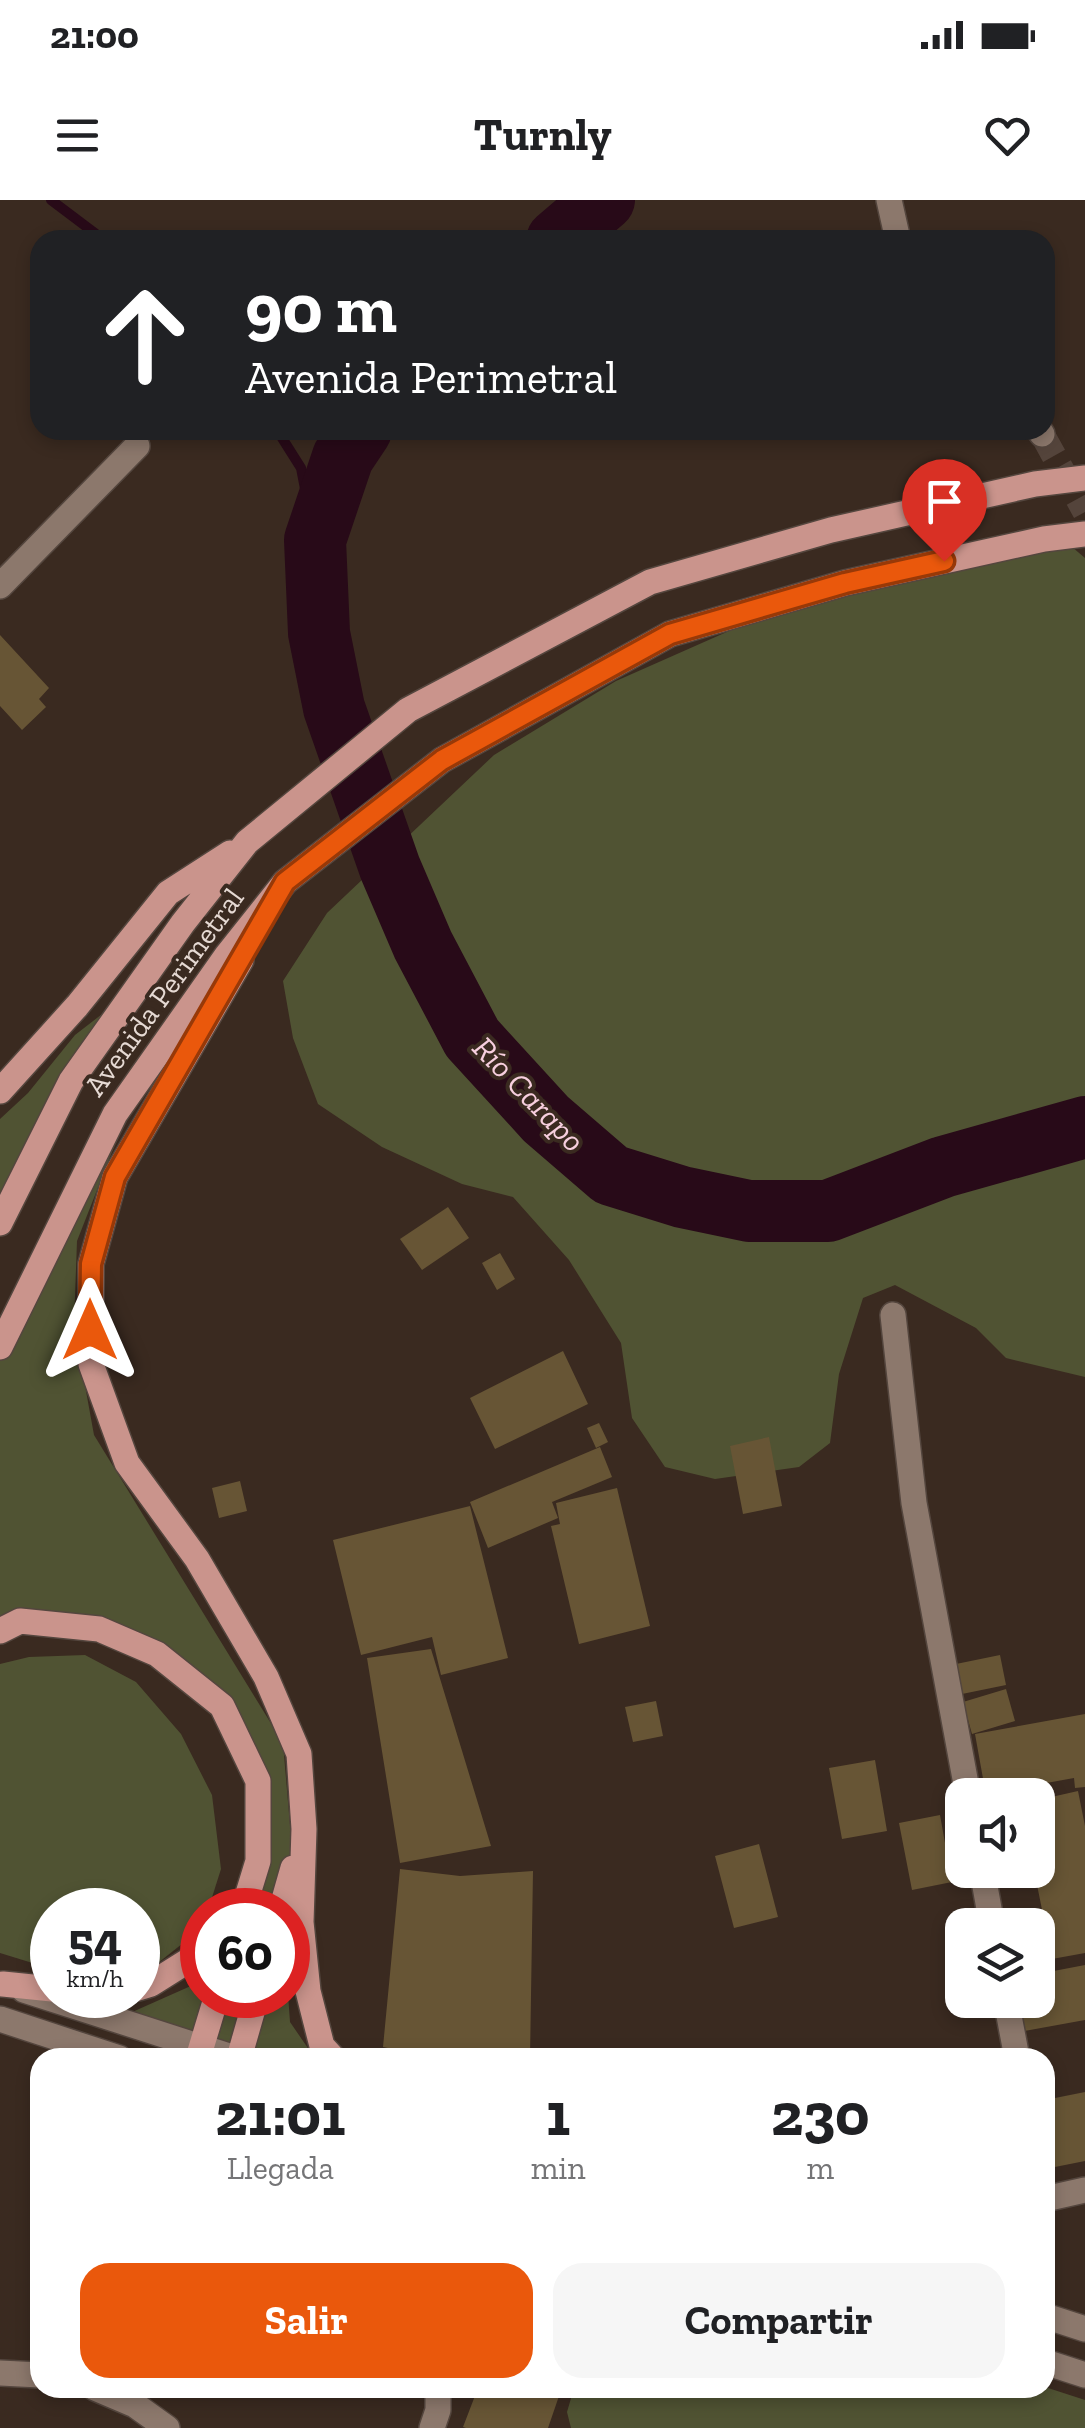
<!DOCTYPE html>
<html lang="es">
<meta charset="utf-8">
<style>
:root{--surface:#fff;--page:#f6f6f6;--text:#202124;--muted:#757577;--accent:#ea580c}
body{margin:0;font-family:"Zilla Slab",serif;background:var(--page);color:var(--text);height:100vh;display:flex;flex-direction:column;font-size:38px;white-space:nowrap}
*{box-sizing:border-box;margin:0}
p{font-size:32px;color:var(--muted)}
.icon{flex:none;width:55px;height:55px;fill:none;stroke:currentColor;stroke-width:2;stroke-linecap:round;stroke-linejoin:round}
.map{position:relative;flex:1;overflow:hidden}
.drawer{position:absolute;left:30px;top:1848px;width:1025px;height:350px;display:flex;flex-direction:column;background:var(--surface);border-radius:30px;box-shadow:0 5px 15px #0003}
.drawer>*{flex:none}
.top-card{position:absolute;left:30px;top:30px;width:1025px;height:210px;border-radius:30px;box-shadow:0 5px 15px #0003;background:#202124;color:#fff;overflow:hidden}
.buttons{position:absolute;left:945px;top:1578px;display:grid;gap:20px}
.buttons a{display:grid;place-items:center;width:110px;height:110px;border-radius:20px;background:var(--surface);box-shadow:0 5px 15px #0003;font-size:50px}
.speed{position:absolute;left:30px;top:1688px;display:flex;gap:20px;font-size:50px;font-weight:700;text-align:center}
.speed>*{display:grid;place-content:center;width:130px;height:130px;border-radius:50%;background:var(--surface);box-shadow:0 5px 15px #0003;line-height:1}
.speed small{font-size:25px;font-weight:400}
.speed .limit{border:15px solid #d22;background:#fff;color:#111}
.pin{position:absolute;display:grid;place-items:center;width:85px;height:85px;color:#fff;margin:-102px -42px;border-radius:50% 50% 50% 0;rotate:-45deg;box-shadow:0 0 10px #0007}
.pin .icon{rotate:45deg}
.me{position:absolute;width:110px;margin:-55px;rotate:0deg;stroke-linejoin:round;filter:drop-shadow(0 0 8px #0008)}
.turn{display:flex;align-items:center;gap:35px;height:210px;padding:0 50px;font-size:45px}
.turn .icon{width:130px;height:130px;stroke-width:2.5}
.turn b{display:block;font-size:70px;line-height:85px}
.eta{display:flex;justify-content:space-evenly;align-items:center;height:170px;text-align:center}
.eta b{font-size:60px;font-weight:700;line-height:70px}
.cta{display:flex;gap:20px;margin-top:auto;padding:20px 50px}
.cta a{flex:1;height:115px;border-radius:30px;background:var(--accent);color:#fff;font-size:40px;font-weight:700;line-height:115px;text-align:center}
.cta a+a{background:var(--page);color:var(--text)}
.status{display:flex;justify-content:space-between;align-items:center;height:70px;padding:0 50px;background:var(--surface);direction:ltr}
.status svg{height:28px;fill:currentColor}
header{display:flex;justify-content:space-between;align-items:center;height:130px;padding:0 50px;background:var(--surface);font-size:45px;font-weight:700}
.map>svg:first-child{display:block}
</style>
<div class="status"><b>21:00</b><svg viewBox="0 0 49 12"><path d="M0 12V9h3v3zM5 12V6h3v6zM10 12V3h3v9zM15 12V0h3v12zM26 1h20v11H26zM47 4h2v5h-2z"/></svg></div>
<header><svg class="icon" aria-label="menu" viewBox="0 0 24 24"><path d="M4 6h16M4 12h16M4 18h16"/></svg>Turnly<svg class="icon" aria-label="heart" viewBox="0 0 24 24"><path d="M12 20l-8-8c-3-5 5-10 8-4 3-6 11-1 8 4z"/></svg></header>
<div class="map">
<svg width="1085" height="2228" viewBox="0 0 1085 2228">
<rect width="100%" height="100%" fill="#3a2a20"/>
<path fill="#505333" d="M1065,341L1085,358V1177L1006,1158L976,1128L895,1085L863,1098L839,1174L830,1243L799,1267L715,1279L665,1267L632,1218L621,1143L569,1060L513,997L462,984L382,947L318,904L293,838L283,781L327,713L494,555L616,481L851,377Z
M137,787L0,1012V919L28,893L75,835Z
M130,906L77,1041L74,1125L94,1235L283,1543L291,1637L287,1710H248L254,1609L232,1539L185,1467L105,1425L0,1426V1125Z
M85,1455L136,1482L181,1534L212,1595L221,1669L208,1710H202V1728L158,1763L138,1768V1710H52V1769L0,1753V1464L29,1457Z
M202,1781V1795L288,1794L290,1822L314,1857H268L130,1813Z
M1045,2187L1085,2200V2228H571L567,2212L574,2188Z"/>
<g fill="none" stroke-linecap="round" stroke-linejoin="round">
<path stroke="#280a18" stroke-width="10" d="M51,0L104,40
M277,230L301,268L315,340"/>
<path stroke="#280a18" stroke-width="62" d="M557,40L604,0
M361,230L343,257L315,340L319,433L334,508L390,668L423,745L472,838L546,919L611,975L682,997L749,1011H828L943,967L1085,927"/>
</g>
<path fill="#675535" d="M0,435L49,488L39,499L46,507L22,530L0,506Z
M448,1007L469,1038L422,1070L400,1039Z
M500,1053L515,1079L497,1090L482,1063Z
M563,1151L588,1204L495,1249L470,1198Z
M599,1223L608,1242L596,1248L587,1228Z
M769,1237L782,1306L743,1314L730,1246Z
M600,1247L612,1277L552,1302L558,1318L488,1348L470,1302Z
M240,1281L247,1311L219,1318L212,1288Z
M617,1288L650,1426L579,1444L551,1326L560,1324L556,1303Z
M470,1306L508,1458L441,1475L432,1437L361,1455L333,1340Z
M431,1449L491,1646L400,1663L367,1458Z
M1000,1455L1006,1485L962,1494L956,1464Z
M1006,1489L1015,1521L972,1534L963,1502Z
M656,1501L663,1536L633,1542L625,1507Z
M1085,1514V1587L1075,1588L1074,1578L1013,1589L1011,1578L984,1584L975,1534Z
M875,1560L887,1631L842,1639L829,1568Z
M1078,1591L1085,1626V1753L1052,1759L1034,1670H1038V1600Z
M940,1615L952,1682L912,1690L899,1623Z
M759,1644L778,1717L734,1728L715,1656Z
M400,1669L460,1676L533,1671L530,1858H435L383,1847Z
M1085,1765V1820L1019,1832L1014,1800H1038V1774Z
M1085,1892V1961L1045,1969V1900Z
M478,2188H534L559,2196L548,2228H466L463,2227Z"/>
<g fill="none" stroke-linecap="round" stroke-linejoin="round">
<path stroke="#54443b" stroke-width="25" stroke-dasharray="25 12" stroke-linecap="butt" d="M1042,234L1085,312"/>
<defs>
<path id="minor" d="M889,0L898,40
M1039,230L1042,234
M0,386L137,246
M893,1115L914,1303L968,1595
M982,1670L992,1725
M1006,1800L1017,1858
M1045,1999L1085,1990
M0,2173L40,2175
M95,2188L135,2205L167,2228
M432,2228L438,2210V2188"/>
<path id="secondary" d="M24,1790L235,1858
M0,1819L119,1858
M1045,2116L1085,2129
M1045,2162L1085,2175"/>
<path id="primary" d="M241,760L115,977L91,1064V1164L127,1263L197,1359L266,1477L299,1554L304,1629L301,1722L308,1791L322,1846L333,1858
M0,891L77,806L168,693L230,653
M0,1023L71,881L183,723L247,642L408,510L650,382L831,330L1035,284L1085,278
M0,1147L115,914L227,755L285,682L442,560L670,434L845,383L1044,339L1085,334
M0,1431L20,1421L99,1429L157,1454L222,1506L258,1581V1661L243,1710
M281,1710L293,1668
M3,1784L52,1789
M138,1788L151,1784L202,1752
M104,1795H108
M198,1858L217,1795
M239,1858L257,1795"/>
</defs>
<use href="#minor" stroke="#54463e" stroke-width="28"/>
<use href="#secondary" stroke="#54463e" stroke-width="28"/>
<use href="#primary" stroke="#54463e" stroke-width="28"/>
<use href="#minor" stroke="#8c786c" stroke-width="25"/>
<use href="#secondary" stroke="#8c786c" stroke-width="25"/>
<use href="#primary" stroke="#ca948c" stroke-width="25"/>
</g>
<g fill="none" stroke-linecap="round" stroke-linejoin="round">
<defs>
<path id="route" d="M90,1130L91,1064L115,977L285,682L442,560L670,434L845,383L944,361"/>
</defs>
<use href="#route" stroke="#983908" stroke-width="25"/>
<use href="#route" stroke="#ea580c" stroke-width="18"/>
</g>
<g text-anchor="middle" stroke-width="8" stroke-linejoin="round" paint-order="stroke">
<g font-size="30" fill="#e6dad4" stroke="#3a2a20">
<text transform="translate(164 792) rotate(-54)" y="10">Avenida Perimetral</text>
</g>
<g font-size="32" font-style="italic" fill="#f7cfde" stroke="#3a2a20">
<text transform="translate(529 894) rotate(46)" y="11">Río Carapo</text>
</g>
</g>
</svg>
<div class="buttons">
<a><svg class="icon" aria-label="sound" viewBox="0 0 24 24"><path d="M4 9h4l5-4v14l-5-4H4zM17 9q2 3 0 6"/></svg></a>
<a><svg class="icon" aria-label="layers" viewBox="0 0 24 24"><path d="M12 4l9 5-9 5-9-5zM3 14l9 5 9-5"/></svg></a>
</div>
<div class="speed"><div>54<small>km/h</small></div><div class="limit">60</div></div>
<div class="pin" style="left:944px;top:361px;background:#d93025"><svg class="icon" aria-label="arrive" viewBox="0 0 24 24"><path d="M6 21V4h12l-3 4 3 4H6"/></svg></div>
<svg class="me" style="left:90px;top:1130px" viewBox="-20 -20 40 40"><path d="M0-17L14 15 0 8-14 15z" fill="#ea580c" stroke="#fff" stroke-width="4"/></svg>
<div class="top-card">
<div class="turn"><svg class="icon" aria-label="ahead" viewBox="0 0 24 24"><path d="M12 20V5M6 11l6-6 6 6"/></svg><div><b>90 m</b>Avenida Perimetral</div></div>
</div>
<section class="drawer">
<div class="eta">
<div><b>21:01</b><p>Llegada</p></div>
<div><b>1</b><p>min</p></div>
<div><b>230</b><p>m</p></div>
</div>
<div class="cta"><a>Salir</a><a>Compartir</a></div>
</section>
</div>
